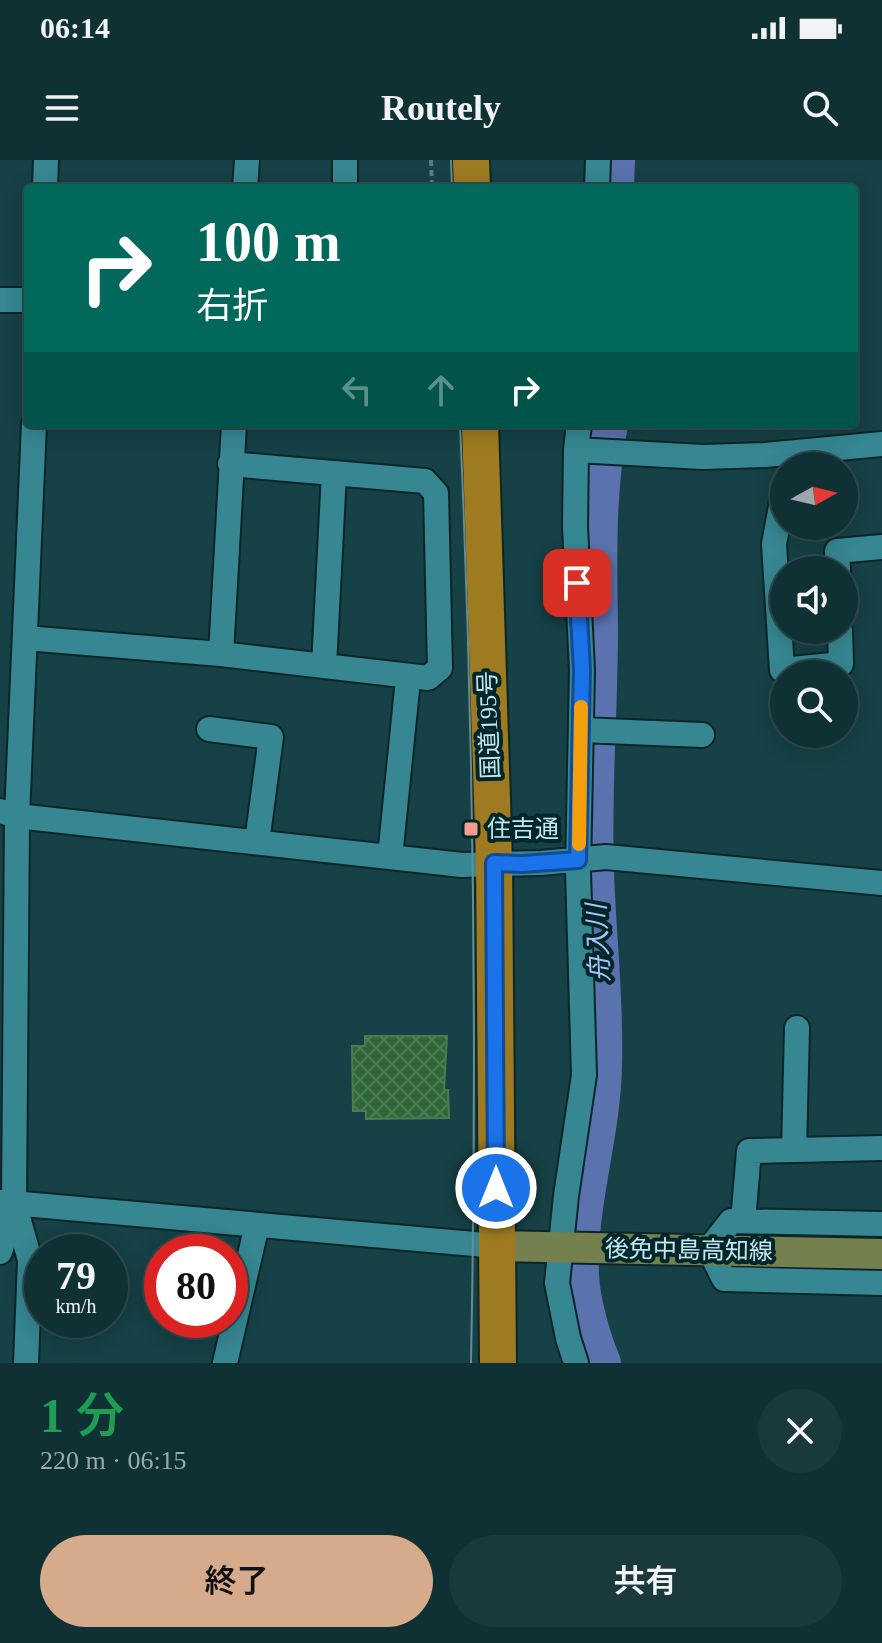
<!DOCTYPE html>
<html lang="ja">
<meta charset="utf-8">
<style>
:root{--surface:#103134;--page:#19393c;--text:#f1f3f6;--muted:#9ca9ac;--line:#304c4f;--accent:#d6ab8b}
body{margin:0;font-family:"Times New Roman","Noto Sans JP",serif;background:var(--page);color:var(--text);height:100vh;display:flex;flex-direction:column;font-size:30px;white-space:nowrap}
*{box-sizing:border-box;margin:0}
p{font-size:26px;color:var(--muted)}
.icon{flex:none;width:44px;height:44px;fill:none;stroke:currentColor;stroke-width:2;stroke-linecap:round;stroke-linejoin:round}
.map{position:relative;height:1203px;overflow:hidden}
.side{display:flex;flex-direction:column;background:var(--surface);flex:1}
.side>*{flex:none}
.guide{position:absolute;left:24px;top:24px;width:834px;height:244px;border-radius:8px;box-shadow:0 4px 20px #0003,0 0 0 2px var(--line);background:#00695c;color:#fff;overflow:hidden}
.needle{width:52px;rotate:82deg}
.tools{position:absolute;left:770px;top:292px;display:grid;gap:16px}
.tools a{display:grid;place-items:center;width:88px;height:88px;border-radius:50%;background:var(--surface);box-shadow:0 4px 20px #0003,0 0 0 2px var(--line);font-size:40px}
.speed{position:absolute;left:24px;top:1074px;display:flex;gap:16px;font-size:40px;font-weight:700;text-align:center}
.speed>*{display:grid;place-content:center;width:104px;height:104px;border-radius:50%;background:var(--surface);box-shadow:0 4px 20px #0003,0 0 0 2px var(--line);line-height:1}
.speed small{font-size:20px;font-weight:400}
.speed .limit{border:12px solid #d22;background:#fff;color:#111}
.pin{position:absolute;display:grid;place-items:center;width:68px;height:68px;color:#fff;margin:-34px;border-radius:16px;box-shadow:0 4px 12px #0006}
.me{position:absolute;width:88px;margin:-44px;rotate:0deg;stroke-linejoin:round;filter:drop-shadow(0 0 6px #0008)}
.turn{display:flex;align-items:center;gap:28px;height:168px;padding:0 40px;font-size:36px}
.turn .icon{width:104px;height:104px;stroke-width:2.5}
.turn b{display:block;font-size:56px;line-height:68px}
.lanes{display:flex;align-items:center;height:76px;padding:0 40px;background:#0003;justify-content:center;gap:40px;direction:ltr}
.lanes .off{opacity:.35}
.round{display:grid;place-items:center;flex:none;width:84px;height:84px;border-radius:42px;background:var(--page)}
.summary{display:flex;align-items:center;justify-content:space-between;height:136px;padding:0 40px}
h1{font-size:48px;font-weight:600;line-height:60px;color:#1e9e55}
.primary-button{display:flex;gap:16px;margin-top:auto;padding:16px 40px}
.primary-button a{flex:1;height:92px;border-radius:48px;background:var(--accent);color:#111;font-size:32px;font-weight:600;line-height:92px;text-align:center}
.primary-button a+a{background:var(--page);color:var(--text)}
.status{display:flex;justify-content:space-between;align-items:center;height:56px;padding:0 40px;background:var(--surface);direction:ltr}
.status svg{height:22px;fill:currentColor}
header{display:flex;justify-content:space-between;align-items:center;height:104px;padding:0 40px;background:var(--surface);font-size:36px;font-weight:600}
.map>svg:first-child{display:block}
</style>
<div class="status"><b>06:14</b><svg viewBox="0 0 49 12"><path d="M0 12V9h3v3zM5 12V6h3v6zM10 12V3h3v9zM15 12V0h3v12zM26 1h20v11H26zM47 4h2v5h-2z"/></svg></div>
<header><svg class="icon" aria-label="menu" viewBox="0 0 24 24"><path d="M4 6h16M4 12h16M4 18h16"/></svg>Routely<svg class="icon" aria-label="search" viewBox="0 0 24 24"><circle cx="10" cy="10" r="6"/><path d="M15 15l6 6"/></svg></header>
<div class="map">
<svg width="882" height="1203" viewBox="0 0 882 1203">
<defs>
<pattern id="building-cross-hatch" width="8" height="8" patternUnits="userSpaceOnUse" patternTransform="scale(2)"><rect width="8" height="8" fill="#2f6737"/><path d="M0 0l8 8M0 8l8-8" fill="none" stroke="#4c7d54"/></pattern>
</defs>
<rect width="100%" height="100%" fill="#164146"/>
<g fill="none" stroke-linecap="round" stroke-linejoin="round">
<path stroke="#5a72ae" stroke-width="38" d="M615,28L616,0
M602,1203C592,1180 581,1141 580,1115C577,1045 602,975 603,905C605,840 597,776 595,711C592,631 599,550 599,469C598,400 596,332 609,264"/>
</g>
<path fill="url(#building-cross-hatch)" stroke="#4d7a52" stroke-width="2" d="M365,876H447L444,930H448L449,958L366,959V951H353L352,886H365Z"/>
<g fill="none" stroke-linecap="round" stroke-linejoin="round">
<defs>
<path id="minor" d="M45,28L46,0
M245,28L247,0
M345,28V0
M597,28L598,0
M0,140H28
M576,290L703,297L765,295L882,284
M784,330L774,384L782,510L841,504L840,470
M838,410L837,391L882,387
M25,478L221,494L428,518L440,508L436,333L425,321L230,304
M221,494L234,264
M324,506L334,313
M209,569L271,577L257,682
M581,570L702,575
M0,651L17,656L462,705L541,703L606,697L882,723
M390,697L407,529
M794,990L797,868
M0,1042L497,1086
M14,1043L30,1100L26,1203
M743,1061L749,991L882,988
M882,1064L731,1061L709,1089L724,1119L882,1123
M0,1092L14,1043L17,656L34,264
M225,1203L257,1065
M576,1203L568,1178L557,1123L566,1036L584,915L578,711L582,510L575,366L576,290L579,264"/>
<path id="major" d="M497,1086L882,1094"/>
<path id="highway" d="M471,0L472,28
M480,264L494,703L498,1203"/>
</defs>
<use href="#minor" stroke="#0c2528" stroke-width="28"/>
<use href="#major" stroke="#0c2528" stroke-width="34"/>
<use href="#highway" stroke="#0c2528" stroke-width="40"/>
<path stroke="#557e83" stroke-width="4" stroke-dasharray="6 4" stroke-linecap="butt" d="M431,0L432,28"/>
<use href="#minor" stroke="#368792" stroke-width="24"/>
<use href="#major" stroke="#74804e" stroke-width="30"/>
<use href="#highway" stroke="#9e7b20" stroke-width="36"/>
<path stroke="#658d93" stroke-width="2" d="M451,0L452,28
M460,264C474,577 477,890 471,1203"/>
</g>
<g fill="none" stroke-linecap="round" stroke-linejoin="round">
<defs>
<path id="route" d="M496,1028L494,703L522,704L578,700L582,510L577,423"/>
</defs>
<use href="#route" stroke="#114b97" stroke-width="20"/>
<use href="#route" stroke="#1a73e8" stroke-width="14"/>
<path stroke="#f59e0b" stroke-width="14" d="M579,684L581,547"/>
</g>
<rect fill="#f59c92" stroke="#03262a" stroke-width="3" x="463" y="661" width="16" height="16" rx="4"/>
<g text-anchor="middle" stroke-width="8" stroke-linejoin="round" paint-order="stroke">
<g font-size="24" fill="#c3e8ee" stroke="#03262a">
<text transform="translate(489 565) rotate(-92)" y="8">国道195号</text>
<text transform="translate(689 1090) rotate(1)" y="8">後免中島高知線</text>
</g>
<g font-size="24" fill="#c3e8ee" stroke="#03262a" text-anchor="start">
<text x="487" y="677">住吉通</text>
</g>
<g font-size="26" font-style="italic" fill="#adc3f7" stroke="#03262a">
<text transform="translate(598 783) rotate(-93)" y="9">舟入川</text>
</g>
</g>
</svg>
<div class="tools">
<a><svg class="needle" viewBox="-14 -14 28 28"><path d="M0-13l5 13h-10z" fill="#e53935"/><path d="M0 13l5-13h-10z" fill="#9ca9ac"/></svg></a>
<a><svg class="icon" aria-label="sound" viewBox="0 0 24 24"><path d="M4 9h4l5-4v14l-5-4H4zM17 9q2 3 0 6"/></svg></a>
<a><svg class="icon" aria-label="search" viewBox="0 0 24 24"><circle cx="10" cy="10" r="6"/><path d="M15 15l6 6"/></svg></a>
</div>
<div class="speed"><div>79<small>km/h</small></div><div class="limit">80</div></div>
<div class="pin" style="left:577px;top:423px;background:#d93025"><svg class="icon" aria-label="arrive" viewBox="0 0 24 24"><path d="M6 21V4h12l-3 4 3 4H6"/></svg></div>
<svg class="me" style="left:496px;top:1028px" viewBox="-20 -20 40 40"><circle r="17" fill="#1a73e8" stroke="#fff" stroke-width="3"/><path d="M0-11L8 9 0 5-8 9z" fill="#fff"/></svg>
<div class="guide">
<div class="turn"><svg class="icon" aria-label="right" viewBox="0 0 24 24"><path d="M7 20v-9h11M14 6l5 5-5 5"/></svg><div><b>100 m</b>右折</div></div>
<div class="lanes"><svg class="icon off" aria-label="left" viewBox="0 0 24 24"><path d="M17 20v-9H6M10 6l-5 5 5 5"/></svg><svg class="icon off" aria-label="ahead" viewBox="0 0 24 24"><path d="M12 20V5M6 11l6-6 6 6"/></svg><svg class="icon" aria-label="right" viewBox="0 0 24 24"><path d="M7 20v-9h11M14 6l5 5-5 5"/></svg></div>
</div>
</div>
<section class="side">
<div class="summary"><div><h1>1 分</h1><p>220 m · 06:15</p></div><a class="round"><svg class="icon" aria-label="close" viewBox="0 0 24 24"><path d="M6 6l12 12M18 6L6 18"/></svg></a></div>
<div class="primary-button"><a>終了</a><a>共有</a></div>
</section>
